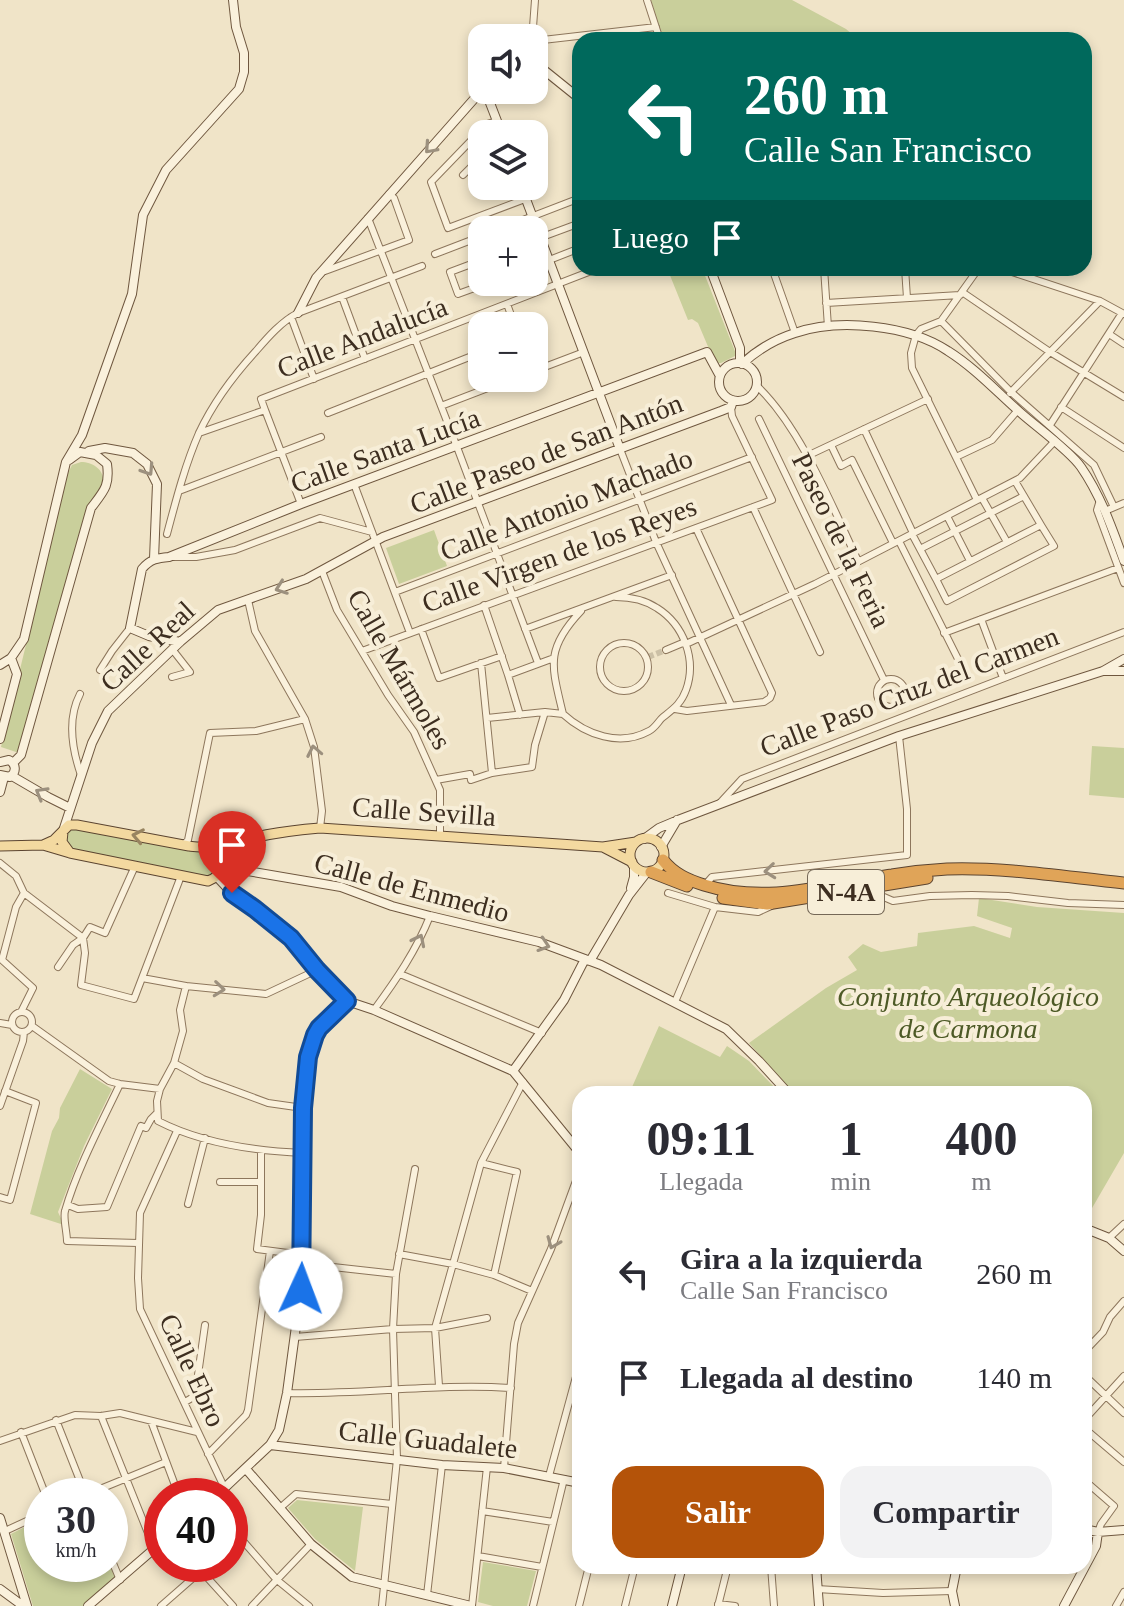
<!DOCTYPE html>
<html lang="es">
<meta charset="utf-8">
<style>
:root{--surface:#fff;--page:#f2f2f3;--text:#2b2b33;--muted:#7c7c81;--accent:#b45309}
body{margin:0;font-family:"Times New Roman",serif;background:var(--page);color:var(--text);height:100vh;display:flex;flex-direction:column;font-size:30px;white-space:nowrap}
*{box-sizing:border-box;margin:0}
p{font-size:26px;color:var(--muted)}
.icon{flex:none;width:44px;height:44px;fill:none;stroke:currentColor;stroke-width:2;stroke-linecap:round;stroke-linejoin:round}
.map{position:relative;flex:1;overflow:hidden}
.sheet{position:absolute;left:572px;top:1086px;width:520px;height:488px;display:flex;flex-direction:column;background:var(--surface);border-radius:24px;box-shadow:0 4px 12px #0003}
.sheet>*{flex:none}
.top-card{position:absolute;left:572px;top:32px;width:520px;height:244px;border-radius:24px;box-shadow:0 4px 12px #0003;background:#00695c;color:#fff;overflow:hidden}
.controls{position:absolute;left:468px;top:24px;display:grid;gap:16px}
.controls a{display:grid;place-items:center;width:80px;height:80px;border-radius:16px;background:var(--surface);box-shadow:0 4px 12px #0003;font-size:40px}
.speed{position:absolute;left:24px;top:1478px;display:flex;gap:16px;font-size:40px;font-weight:700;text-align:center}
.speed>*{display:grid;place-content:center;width:104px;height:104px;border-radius:50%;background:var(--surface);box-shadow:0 4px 12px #0003;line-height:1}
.speed small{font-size:20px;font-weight:400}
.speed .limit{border:12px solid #d22;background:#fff;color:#111}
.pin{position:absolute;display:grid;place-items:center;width:68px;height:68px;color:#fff;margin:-82px -34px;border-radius:50% 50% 50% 0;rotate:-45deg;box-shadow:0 0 8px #0007}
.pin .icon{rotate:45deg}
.me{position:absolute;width:88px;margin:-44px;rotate:2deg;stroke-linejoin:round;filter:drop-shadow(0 0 6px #0008)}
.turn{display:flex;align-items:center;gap:28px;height:168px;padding:0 40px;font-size:36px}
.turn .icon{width:104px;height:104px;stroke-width:2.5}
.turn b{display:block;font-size:56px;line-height:68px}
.then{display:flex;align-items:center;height:76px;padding:0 40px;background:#0003;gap:16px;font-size:30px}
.eta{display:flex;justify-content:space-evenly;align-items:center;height:136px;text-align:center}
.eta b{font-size:48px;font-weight:700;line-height:56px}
.button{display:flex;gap:16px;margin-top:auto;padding:16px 40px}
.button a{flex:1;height:92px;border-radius:24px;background:var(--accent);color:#fff;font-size:32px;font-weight:700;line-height:92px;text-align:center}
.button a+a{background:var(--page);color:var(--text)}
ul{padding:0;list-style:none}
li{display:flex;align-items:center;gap:24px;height:104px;padding:0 40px}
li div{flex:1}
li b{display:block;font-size:30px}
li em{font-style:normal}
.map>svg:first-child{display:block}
</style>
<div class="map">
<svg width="1124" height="1606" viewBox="0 0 1124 1606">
<rect width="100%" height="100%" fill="#f0e4c8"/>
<path fill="#c9cf9b" d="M651,0H792L846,29L859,40H663Z
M667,268H702L736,354L735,356L721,363H715L698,323L692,319L688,320Z
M81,462C95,462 109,473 101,490C98,494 94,497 91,501L19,753L1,747L68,473L72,465Z
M434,530L447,566L399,584L386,548Z
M1092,746L1124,748V798L1089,795Z
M75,827L214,852L220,861L219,870L208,877L71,850L66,843L65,836L69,830Z
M979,898L1037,907L1124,913V1153L1088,1215L1084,1213V1094H795L749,1043L826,988L857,970L848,957L863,944L881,952L917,946L918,933L974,926L1010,938L1012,928L977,916Z
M659,1026L720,1057L727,1046L749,1061L781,1094H629Z
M80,1069L112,1089L84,1146L58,1212L64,1225L30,1214L52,1131L59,1118L60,1108Z
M297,1500L363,1507L355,1571L315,1539L288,1508Z
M42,1518V1564H110V1556L120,1579L88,1606H33L11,1534Z
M483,1562L536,1571L527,1606H493L478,1602Z"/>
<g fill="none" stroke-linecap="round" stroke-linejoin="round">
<path stroke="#ccc0a6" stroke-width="6" stroke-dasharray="6 3" stroke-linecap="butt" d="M648,657L666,650"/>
<defs>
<path id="street" d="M647,0L660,40
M528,38L533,27L535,0
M534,41L656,27
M497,121L487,124L431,182L448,228L525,199
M463,175L482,156
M368,218L457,447L538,663
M497,230L580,198
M534,240L580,223
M435,254L482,236
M482,260L450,272L458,294L491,282
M534,266L580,248
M772,268L795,333
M824,268L828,327
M905,268L907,298
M977,268L976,272L941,321L921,329L916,335L911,353L912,368L977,500
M1000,268L1100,301L1124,314
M325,271L409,240L394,198L389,194
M962,292L1050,352L1124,397
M342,297L365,359
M826,303L960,295
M507,304L515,326
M291,317L314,379
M941,321L1011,392L1094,465L1114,507
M1109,334L1124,344
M534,371L584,352
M757,386C801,428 832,506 858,561
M1010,393L1100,301
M441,406L514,378
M1061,407L1124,448
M265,410L301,504
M328,413L482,352
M759,419L884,680
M1050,425L1122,313
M864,429L913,533
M199,433L265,410L261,399L599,268
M831,445L841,466L852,460L893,543
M620,449L656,542L731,705
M807,456L928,399
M956,457L992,440L1018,410
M354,484L410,633
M179,491L321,437
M982,498L1007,542
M1100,500L1097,510L1124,583
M753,507L820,652
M1105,511L1124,503
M947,516L970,561
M167,534C176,500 185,465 199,433C213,403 234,375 256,351C268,337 282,321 298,313L422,266
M912,534L936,579L1041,525L1015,481
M899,541L959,661
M920,549L1024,496
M172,557H196L235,550L320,518L372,532
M322,571L337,610L388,695L414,732L440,790V836
M936,579L947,601L1054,546L1041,525
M395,592L752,457
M248,600L255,631L305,719L314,747L322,811L320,828
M484,605L508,675L520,715
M981,619L1003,678
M421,629L439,678L502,656
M525,629L672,575
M944,633L1118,568
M600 667a24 24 0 1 1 48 0a24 24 0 1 1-48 0Z
M686,644L815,584L1020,478L1054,442
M666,650L685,642
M362,651L772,500L732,416L731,407
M481,663L492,773
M100,670L112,651L130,628
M508,675L554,658
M172,677L190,672L172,649
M877 693a14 14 0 1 1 28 0a14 14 0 1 1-28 0Z
M80,694C67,719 72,749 81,775
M675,709L687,711L764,702L770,698L772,693L696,528
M563,714C586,735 620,747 649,731C655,728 658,722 662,718C673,709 681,704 686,690C697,660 684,625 657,608C645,600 630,597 616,597
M563,714C552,667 544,650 581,611
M487,718L545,712L563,714
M436,780L470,774L471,780L492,773L532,767L535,745L545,712
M719,804L742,779L1124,632
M183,845L188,840L210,733L256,731L305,719
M0,863L16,876L24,893
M705,885L712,877L907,855V809L899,736
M861,889L865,893L869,908L879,892
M668,893L715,907
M877,894L893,901L930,896L972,895L1008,896L1068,903L1124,905
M83,938L85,953L81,985L134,999L181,876
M58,967L73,945L83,938L90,927L105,933L135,866
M400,974L542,1033
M142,978L186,986L266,994L317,970
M186,986L180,1010L183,1031L174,1063L160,1089L157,1101L158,1121C201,1143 255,1151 303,1153
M675,1002L715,907L758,912L771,906
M374,1010C396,980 416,951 430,916
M12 1022a10 10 0 1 1 20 0a10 10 0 1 1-20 0Z
M21,1012L33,988L2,960L16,907L24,893L83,938
M0,1023L12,1025
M32,1026L109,1081L120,1084L160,1089
M174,1063L203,1079L268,1103L303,1108
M120,1084C101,1124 77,1169 65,1211C63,1217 67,1233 67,1241L138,1243
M0,1106L23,1041L24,1032
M177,1131L140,1213L138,1278L140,1309L225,1489
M261,1151V1215L257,1249L303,1255L333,1267L396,1274
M481,1163L517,1172L494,1275
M220,1182H260
M0,1197L10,1200L36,1103L5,1091
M188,1204L205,1138
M68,1205L78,1209L107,1207L141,1126L146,1128L151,1119L157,1113
M1109,1238L1124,1224
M399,1254L453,1264L494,1275L532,1291
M295,1337L393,1329L435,1328L487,1318
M1084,1352L1103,1332L1110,1317L1124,1301
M1084,1375L1124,1413
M439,1386L435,1328L453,1264L481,1163L523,1082
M287,1393C361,1395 436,1383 511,1388
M185,1402L195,1396L205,1325
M101,1416L154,1548
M56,1420L86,1496
M1084,1420L1124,1376
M151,1421L179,1496
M1084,1428L1124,1462
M21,1432L46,1496
M0,1441L75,1415L101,1416L120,1413L197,1432
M208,1454L246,1415L248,1410L270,1251
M504,1468L514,1344L518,1323L551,1249L580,1170
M549,1476L580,1362
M1084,1480L1114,1506L1101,1524L1098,1532
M83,1496L166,1462
M280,1508L296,1494L392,1504
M482,1511L553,1522
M230,1526L277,1580L309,1606
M5,1531L42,1514
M110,1556L120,1580
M478,1556L542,1567
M195,1564L233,1606
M771,1566L774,1606
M817,1589L883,1593L952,1591
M427,1595L442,1465
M718,1604L735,1606
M161,1606L201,1571
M252,1606L311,1544
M382,1606L397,1459L393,1329L396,1274L415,1169
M472,1606L487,1467
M533,1606L564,1479
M579,1606L589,1566
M625,1606L635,1566
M718,1606L728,1566
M1116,1606L1124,1592"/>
<path id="secondary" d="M534,62L580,99
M485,90L502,134
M521,186L620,449
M710,268L740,348V363
M298,313L316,278L482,90
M719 382a19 19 0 1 1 38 0a19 19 0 1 1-38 0Z
M742,364C756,351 776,339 795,333C839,318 909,325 948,351C975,368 998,393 1022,414C1038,428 1070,451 1081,467C1101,496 1112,528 1124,561
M89,451L105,448L133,453L147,464L157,484L154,559
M180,642L149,636L130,628L142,569C150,559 158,558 169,557L301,504L707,352L720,376
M0,665L11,658L24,639L66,462L82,435L132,294L143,215L166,170L239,89L244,72V53L236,27L233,0
M1103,671H1124
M0,739L17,674L11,658
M0,762L9,760C16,764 17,772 10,777L0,775
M13,763L21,755L91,508C104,491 110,486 107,464L96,455L80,452L69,460
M12,776L48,797L70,808
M0,792L4,777
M63,831L92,743L108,711L180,642L218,610L306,579L383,537L721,411L731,407L733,401
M644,839L659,828L678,820L899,736L1103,671L1124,659
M661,847L677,820
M224,867L341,887L392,906L430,916L539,942L601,965L726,1029L759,1061L789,1094
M218,878L232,893L255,909L291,938L317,970L347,1001L374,1010L513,1071L580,1153
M631,888L634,877V866
M590,961L629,895L647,872
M513,1071L564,1000L585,959
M1084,1228L1109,1238L1124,1251
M270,1445L442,1465L504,1468L580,1483
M246,1469L311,1544L352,1577L471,1606
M216,1496L270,1445L279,1430L287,1393L301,1289L303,1108L308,1057L315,1035L319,1028L347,1001
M0,1518L27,1606
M1084,1529L1098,1532L1124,1530
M816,1566L819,1606
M0,1589L19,1603L27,1606
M88,1606L162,1542
M672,1606L682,1566
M955,1606L952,1591L957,1566
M1064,1606L1096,1546L1098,1532"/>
<path id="primary" d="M630 855a17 17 0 1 1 34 0a17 17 0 1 1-34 0Z
M43,845L54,840L69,825H77C114,832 152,839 189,846C197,848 208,846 215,849C233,857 222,876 208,881L70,853L62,842L63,832
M0,846L43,845L70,853
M603,847L632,862
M215,849C250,836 283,831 320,828L574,845L603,847L636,842"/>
<path id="highway" d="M663,860C674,874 688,880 704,885C767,905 829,884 892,875C910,872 928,870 947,869C1005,867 1065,877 1124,883
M651,872L687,886
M723,898L767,904L927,878"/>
</defs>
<use href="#street" stroke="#8d765c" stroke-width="8"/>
<use href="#secondary" stroke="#6f573f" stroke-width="10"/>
<use href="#primary" stroke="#5b4430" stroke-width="11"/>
<use href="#highway" stroke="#5b4430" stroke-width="13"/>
<use href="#street" stroke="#faf1dc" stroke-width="6"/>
<use href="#secondary" stroke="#faf1dc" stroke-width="8"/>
<use href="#primary" stroke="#f3d9a0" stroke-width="9"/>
<use href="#highway" stroke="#e0a458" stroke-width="11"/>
</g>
<defs><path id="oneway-chevron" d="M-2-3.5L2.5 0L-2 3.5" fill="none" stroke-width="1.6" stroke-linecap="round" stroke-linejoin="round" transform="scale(2)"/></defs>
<g stroke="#9c907e">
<use href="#oneway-chevron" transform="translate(430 148) rotate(132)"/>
<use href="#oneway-chevron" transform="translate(148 470) rotate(57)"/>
<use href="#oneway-chevron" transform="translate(281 588) rotate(160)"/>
<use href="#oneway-chevron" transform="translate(314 751) rotate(-101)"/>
<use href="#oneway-chevron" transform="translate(41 793) rotate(-150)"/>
<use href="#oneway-chevron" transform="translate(770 871) rotate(174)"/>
<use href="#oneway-chevron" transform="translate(419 940) rotate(-64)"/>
<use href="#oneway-chevron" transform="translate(544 945) rotate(18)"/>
<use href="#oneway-chevron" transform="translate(219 989) rotate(6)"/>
<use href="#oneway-chevron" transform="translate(553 1243) rotate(112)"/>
</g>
<use stroke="#988460" href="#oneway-chevron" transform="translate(138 836) rotate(-169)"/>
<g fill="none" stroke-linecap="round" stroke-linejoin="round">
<defs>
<path id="route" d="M232,893L255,909L291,938L317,970L347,1001L319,1028L315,1035L308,1057L303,1108L301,1289"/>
</defs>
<use href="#route" stroke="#114b97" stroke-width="20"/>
<use href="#route" stroke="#1a73e8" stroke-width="14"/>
</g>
<g text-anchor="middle" stroke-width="8" stroke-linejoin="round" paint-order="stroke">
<rect fill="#f7eed8" stroke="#756857" stroke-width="2" x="808" y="870" width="76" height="44" rx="6"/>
<g font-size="26" font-weight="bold" fill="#3d2e20">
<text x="846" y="901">N-4A</text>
</g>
<g font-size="28" fill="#3d2e20" stroke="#f7eed8">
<text transform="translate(362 337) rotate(-21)" y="10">Calle Andalucía</text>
<text transform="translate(385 450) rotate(-20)" y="10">Calle Santa Lucía</text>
<text transform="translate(546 453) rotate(-21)" y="10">Calle Paseo de San Antón</text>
<text transform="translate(566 504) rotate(-21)" y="10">Calle Antonio Machado</text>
<text transform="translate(842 540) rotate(64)" y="10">Paseo de la Feria</text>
<text transform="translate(559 554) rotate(-20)" y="10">Calle Virgen de los Reyes</text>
<text transform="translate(147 646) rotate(-43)" y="10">Calle Real</text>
<text transform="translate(400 669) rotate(60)" y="10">Calle Mármoles</text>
<text transform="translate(909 691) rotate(-21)" y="10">Calle Paso Cruz del Carmen</text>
<text transform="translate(424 811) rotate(4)" y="10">Calle Sevilla</text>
<text transform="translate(412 887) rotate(15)" y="10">Calle de Enmedio</text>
<text transform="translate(193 1370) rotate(65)" y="10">Calle Ebro</text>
<text transform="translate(428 1439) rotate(6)" y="10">Calle Guadalete</text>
</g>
<g font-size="28" font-style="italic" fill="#4d5a26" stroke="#f7eed8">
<text x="968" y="1006">Conjunto Arqueológico<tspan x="968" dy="32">de Carmona</tspan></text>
</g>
</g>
</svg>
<div class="controls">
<a><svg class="icon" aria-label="sound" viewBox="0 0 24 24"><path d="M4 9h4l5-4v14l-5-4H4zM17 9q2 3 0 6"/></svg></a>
<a><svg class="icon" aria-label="layers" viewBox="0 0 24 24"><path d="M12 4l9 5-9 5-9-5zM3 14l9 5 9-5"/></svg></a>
<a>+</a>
<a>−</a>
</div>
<div class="speed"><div>30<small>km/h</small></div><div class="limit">40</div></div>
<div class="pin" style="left:232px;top:893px;background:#d93025"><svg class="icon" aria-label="arrive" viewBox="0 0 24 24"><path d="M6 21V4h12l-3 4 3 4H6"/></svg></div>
<svg class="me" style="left:301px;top:1289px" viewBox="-20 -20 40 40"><circle r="19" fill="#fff"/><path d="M0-13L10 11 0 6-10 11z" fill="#1a73e8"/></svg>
<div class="top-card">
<div class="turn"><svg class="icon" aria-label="left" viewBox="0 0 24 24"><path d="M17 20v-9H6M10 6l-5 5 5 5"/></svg><div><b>260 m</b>Calle San Francisco</div></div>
<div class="then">Luego<svg class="icon" aria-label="arrive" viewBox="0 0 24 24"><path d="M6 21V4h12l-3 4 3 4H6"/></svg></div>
</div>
<section class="sheet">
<div class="eta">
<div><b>09:11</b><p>Llegada</p></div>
<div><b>1</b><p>min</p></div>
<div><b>400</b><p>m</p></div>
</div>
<ul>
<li><svg class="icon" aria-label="left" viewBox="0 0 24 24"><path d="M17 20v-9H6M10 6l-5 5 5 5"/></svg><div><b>Gira a la izquierda</b><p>Calle San Francisco</p></div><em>260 m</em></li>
<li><svg class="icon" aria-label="arrive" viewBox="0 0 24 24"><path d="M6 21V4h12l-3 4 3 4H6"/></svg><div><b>Llegada al destino</b></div><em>140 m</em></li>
</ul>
<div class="button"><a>Salir</a><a>Compartir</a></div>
</section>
</div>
